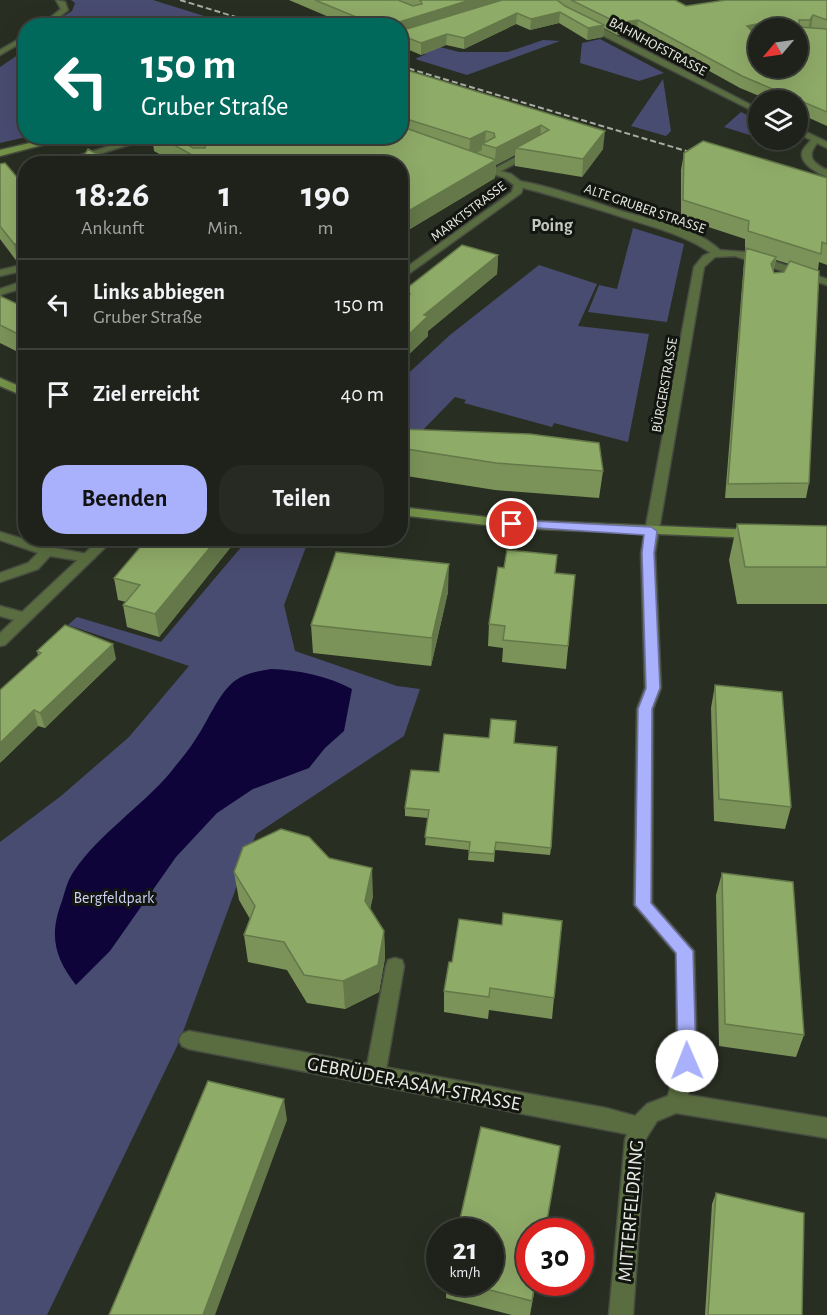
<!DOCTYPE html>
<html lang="de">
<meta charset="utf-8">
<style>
:root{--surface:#1f221a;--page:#272a23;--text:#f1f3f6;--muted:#a1a4a2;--line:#3c3f39;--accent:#a9b0fc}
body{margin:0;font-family:"Alegreya Sans",sans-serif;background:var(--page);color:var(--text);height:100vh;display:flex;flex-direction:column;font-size:22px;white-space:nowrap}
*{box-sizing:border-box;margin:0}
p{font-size:20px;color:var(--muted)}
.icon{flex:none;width:33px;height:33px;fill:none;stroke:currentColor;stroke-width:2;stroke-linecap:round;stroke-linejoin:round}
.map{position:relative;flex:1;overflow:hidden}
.panel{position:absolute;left:18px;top:156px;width:390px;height:390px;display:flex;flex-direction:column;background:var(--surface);border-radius:24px;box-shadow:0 6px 24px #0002,0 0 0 2px var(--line)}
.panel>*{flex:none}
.banner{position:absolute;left:18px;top:18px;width:390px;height:126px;border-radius:24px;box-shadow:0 6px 24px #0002,0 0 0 2px var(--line);background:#00695c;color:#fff;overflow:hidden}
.needle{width:39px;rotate:241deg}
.buttons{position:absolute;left:748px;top:18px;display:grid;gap:12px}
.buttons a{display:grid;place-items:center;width:60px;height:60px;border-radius:50%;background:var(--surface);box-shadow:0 6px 24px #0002,0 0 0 2px var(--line);font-size:30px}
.speed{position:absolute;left:426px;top:1218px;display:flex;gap:12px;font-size:30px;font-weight:700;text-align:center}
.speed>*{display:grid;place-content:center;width:78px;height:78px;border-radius:50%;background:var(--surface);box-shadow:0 6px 24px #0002,0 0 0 2px var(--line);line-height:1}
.speed small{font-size:15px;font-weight:400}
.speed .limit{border:9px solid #d22;background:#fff;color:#111}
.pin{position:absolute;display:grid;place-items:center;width:51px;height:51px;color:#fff;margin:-26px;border:3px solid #fff;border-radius:50%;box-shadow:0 2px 6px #0007}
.me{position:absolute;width:66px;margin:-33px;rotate:359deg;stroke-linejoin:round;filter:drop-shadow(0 0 4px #0008)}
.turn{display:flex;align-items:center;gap:21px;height:126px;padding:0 24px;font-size:27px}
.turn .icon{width:78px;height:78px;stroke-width:2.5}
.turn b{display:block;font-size:42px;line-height:51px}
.eta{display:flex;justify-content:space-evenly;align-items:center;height:102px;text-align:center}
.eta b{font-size:36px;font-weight:700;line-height:42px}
.primary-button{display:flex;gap:12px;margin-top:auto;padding:12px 24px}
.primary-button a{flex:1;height:69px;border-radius:24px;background:var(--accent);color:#111;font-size:24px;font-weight:700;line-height:69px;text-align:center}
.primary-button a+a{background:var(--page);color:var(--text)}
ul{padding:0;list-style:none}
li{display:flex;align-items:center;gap:18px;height:90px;padding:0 24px;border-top:2px solid var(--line)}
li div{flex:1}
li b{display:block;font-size:22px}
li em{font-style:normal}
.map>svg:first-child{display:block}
</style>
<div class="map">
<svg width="827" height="1315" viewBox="0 0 827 1315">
<rect width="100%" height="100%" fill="#292e22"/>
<path fill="#494c71" d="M71,0H153L233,25H63L69,22L59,19L72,11L75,3Z
M600,39L664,73L639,81L580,63L582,43Z
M543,40L560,41L467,75L415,59L426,54L406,47L421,42L459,52H508Z
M25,50L26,137L0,143V67Z
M663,79L671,131L666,136L631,126Z
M741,112L759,121V138L724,127Z
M633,228L684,244L667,322L588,312L599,285L617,289Z
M539,265L597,284L578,326L649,334L628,442L554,423L552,427L464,403L466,400L455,397L421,432L401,428V380L450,335Z
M248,539H309L284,605L295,651L397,686L420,689L404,736L256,834L180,1040L47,1315H0V842L61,796L129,737L189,666L68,625L77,617L161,642Z"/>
<path fill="#0e043a" d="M271,669C298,670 328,676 352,689L344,731L325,748L309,768L253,789L217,813L176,857L110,951L76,985C54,957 49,935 62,901C65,891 68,879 74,871C100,833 140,808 170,773C178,762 188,752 195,740C208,722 218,693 236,680C246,673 259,671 271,669Z"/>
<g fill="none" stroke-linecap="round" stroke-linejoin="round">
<defs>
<path id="lane" d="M531,149L534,150V154L497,173L490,171Z
M519,181C554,187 587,200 621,211C654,221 698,227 723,253L714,255C683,233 648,226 613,214C580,204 549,194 516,186V182Z
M0,532L49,547L93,555L95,558L88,562L50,556L38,569L0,582V573L28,563L38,553L0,540Z
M395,958L402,960L404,966L385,1076L382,1083L375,1085L368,1083L365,1076L386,966L388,960Z"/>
<path id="street" d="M56,0L65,2L68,10L48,26H40L61,9Z
M582,21H588L759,109V114L582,25Z
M26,35V40L0,55V50Z
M798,128L827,142V148L817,143C806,157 813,163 827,170V177C819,174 800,164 802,153C802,149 808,144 811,140L798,134Z
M142,136H157L67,164H52Z
M473,163L511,174L524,184L521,193L400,280V272L512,192L514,185L505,178L473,167Z
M717,250L745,252L827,279V285L735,256L715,257L704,267L655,553L661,688L653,709L652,903L694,951L697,1061L688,1095L827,1118V1138L676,1113L657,1121L645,1140L633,1315H609L625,1140L627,1134L189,1049L182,1046L179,1040L182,1034L189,1031L606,1108L635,1116L647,1104L668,1096L677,1061L676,954L634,905L637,709L645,688L641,553L694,267L703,256Z
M26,264V270L0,276V270Z
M26,280V287L0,295V289Z
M101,538H115L5,645L0,646V633L14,620L0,616V606L22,612Z"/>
<path id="secondary" d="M60,136H77L0,156V150Z
M0,378L26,389V397L0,386Z
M400,507L512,520L755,530L762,534L755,538L512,528L400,515Z"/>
</defs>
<use href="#lane" stroke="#474c41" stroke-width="3"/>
<use href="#street" stroke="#474c41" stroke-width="3"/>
<use href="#secondary" stroke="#474c41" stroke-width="3"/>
<use href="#lane" fill="#5a6d40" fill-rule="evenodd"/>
<use href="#street" fill="#5a6d40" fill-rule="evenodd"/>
<use href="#secondary" fill="#749248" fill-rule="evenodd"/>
<path stroke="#a9ada4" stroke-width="2" stroke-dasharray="6 3" stroke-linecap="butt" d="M180,0L265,26
M400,66L693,153"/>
<path stroke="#a9ada4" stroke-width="3" stroke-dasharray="8 4" stroke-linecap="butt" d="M688,152L702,156"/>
</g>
<path fill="#7b9359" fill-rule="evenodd" d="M289,0H675L686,6L827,0V126L798,113V100H769L740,88L637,31L617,35L604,28L603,37L587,40L559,23L530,30L516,24L464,49L446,45L421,55L400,46V26H350ZM759,28H798L759,68Z
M400,68L603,149L582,177L515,166V155L496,165L495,178L400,235V164H177L154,151L152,136H174L179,140V136H400Z
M684,153L827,178V265L819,262L818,270L809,483L806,498H725L744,261L746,250H745V239L681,218V170ZM776,260L789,264L784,272L774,273L773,271Z
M0,164L26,188V273L23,263H18L0,239Z
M498,255L497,274L428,331V336L400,363V302L402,301V292Z
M0,296L26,308V356L0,343Z
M400,429L603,471L599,498L495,490L400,475Z
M737,524L827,526V604H737L729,560Z
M148,538H238L159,637L127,627L123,605L126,602L118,600L114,578Z
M555,573L575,575L566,669L502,662L503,648L488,646L489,624Z
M448,592L431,666L313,653L311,625Z
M37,651L116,659L45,728L38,726L2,761L38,655Z
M715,685L791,807L785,829L714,821L711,708Z
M514,743L551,848L550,855L495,850L494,862L468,860L469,850L425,845L428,818L405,816V808L439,772Z
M329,858L373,896L370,909L384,931L385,958L379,992L345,1009L307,1003L287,970L248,962L244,935L250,919L239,900L234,872Z
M722,873L804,1035L796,1057L719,1046L716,895Z
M449,962L554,998L552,1019L489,1010L488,1019L444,1012V991Z
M716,1193L802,1315H705L712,1204Z
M447,1282H536L530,1315H512L446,1298Z"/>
<path fill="#647849" d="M470,0H510L400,33V26H399V22Z
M560,12L559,23L530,30L531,19Z
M517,13L516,24L464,49V38Z
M813,15L811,27L808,31L810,20Z
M638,20L637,31L617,35L618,23Z
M762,23L761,28H759V35L745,38L747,26Z
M604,25L603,37L587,40L588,28Z
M447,34L446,45L421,55V43Z
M541,125L540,143L516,148L515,155L496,165L495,178L400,235V216L495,160L496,148Z
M486,131L485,145L482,144V150L469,157L470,139Z
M605,131L603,149L582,177L583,159Z
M23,243L26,253H21L23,263H18L14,244Z
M498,255L497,274L428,331V336L400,363V343L424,315Z
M776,257L773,270L771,264Z
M218,538H238L159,637L155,614Z
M449,564L448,592L431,666L432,638Z
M113,644L116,659L45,728L40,713Z
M34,710L38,726L0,763V743Z
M372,868L373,896L366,929L365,901Z
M384,931L385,958L379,992L345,1009L343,981Z
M284,1099L287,1120L215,1315H203Z"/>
<path fill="#8fab68" stroke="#647849" stroke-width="1.5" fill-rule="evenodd" d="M315,0H398L413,6L422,4L421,1L419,0H470L399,22V26H378Z
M502,0H557L565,6L604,25L588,28L560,12L531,19L517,13L464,38L447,34L421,43L400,35V31Z
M571,0H675L686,6L726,0H827V20L813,15L810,20H799V27L827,29V112L742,76L638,20L618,23ZM762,23L763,28H798V68H759V30L752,31L747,26Z
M400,68L605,131L583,159L516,148L549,130L541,125L496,148L482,144L495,137L494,133L486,131L470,139L400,117Z
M400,126L496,160L400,216V164H208L158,136H174L193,148H205L206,144L194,136H400Z
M703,141L827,178V244L822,242L821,254L748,231L749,221L683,200L684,153Z
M88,149L114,164H79Z
M5,163L26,188V260L21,253L24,251L23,243L14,244L0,226V164Z
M462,245L498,255L424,315L428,316L400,343V302L410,294L402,292Z
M746,248L776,257L771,264L774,273L784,272L790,261L819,271L809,483L728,484Z
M0,296L26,308V338L0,325Z
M400,429L530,434L599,443L603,471L496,463L400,448Z
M737,524L827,526V567H745Z
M148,538H218L155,614L123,605L140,585L114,578Z
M507,550L557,555L555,573L575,575L568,646L503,640L505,626L489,624L498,567L504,568Z
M336,552L449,564L432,638L311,625Z
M65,625L113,644L40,713L34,710L0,743V690L41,653L37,651Z
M715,685L782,692L791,807L719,799Z
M491,719L516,721L514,743L557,747L551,848L496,842L494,854L469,852L470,842L425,837L429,810L405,808L411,770L439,772L444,734L489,738Z
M281,829L309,837L329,858L372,868L365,901L384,931L378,965L343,981L304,975L284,942L244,935L255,906L234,872L243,847Z
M722,873L793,882L804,1035L725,1024Z
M503,913L562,921L554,998L490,988L489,997L444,991L449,962H452L459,919L502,925Z
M208,1081L284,1099L203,1315H109Z
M481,1127L560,1146L545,1232H530V1282H535L532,1301L459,1282H490V1232H457Z
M716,1193L804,1213L802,1315H708Z"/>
<path fill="#a9b0fc" stroke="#6e72a4" stroke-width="1.5" d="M512,520L651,527L657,531L654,553L660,688L652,709L651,903L693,951L696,1061L693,1067L687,1069L680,1067L678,1061L676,953L635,905L638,709L646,688L642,553L644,535L508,526L506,524Z"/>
<g text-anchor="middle" stroke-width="6" stroke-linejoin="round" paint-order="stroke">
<g font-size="14" fill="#e7ebe3" stroke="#131510">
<text transform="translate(658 46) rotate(28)" y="5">BAHNHOFSTRASSE</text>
<text transform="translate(645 208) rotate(19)" y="5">ALTE GRUBER STRASSE</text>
<text transform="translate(468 211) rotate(-37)" y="5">MARKTSTRASSE</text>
<text transform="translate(664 385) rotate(-80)" y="5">BÜRGERSTRASSE</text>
</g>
<g font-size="16" fill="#cdd1f6" stroke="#131510">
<text x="114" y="903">Bergfeldpark</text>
</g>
<g font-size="18" font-weight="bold" fill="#c2c8ba" stroke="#131510">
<text x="552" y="231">Poing</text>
</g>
<g font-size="20" fill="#e7ebe3" stroke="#131510">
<text transform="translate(414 1083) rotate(11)" y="7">GEBRÜDER-ASAM-STRASSE</text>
<text transform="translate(630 1211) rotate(-85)" y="7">MITTERFELDRING</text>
</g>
</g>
</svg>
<div class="buttons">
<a><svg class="needle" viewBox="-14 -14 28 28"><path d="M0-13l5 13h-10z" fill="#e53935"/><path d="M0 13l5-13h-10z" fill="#a1a4a2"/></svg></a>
<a><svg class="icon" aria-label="layers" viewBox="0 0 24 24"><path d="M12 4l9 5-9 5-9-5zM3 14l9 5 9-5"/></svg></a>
</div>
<div class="speed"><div>21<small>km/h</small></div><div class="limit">30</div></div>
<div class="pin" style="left:512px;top:524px;background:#d93025"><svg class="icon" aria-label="arrive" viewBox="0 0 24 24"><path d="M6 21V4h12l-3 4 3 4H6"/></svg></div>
<svg class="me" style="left:687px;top:1061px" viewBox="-20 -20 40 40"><circle r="19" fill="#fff"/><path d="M0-13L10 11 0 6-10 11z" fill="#a9b0fc"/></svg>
<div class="banner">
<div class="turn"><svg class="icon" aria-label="left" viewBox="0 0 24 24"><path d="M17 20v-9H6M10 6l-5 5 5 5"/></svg><div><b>150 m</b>Gruber Straße</div></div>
</div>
<section class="panel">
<div class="eta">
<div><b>18:26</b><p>Ankunft</p></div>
<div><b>1</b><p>Min.</p></div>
<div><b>190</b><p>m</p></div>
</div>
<ul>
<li><svg class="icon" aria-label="left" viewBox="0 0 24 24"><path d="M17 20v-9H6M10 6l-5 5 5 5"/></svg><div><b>Links abbiegen</b><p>Gruber Straße</p></div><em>150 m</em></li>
<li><svg class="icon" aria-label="arrive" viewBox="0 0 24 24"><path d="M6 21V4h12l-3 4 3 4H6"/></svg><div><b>Ziel erreicht</b></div><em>40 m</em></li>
</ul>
<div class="primary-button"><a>Beenden</a><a>Teilen</a></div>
</section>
</div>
